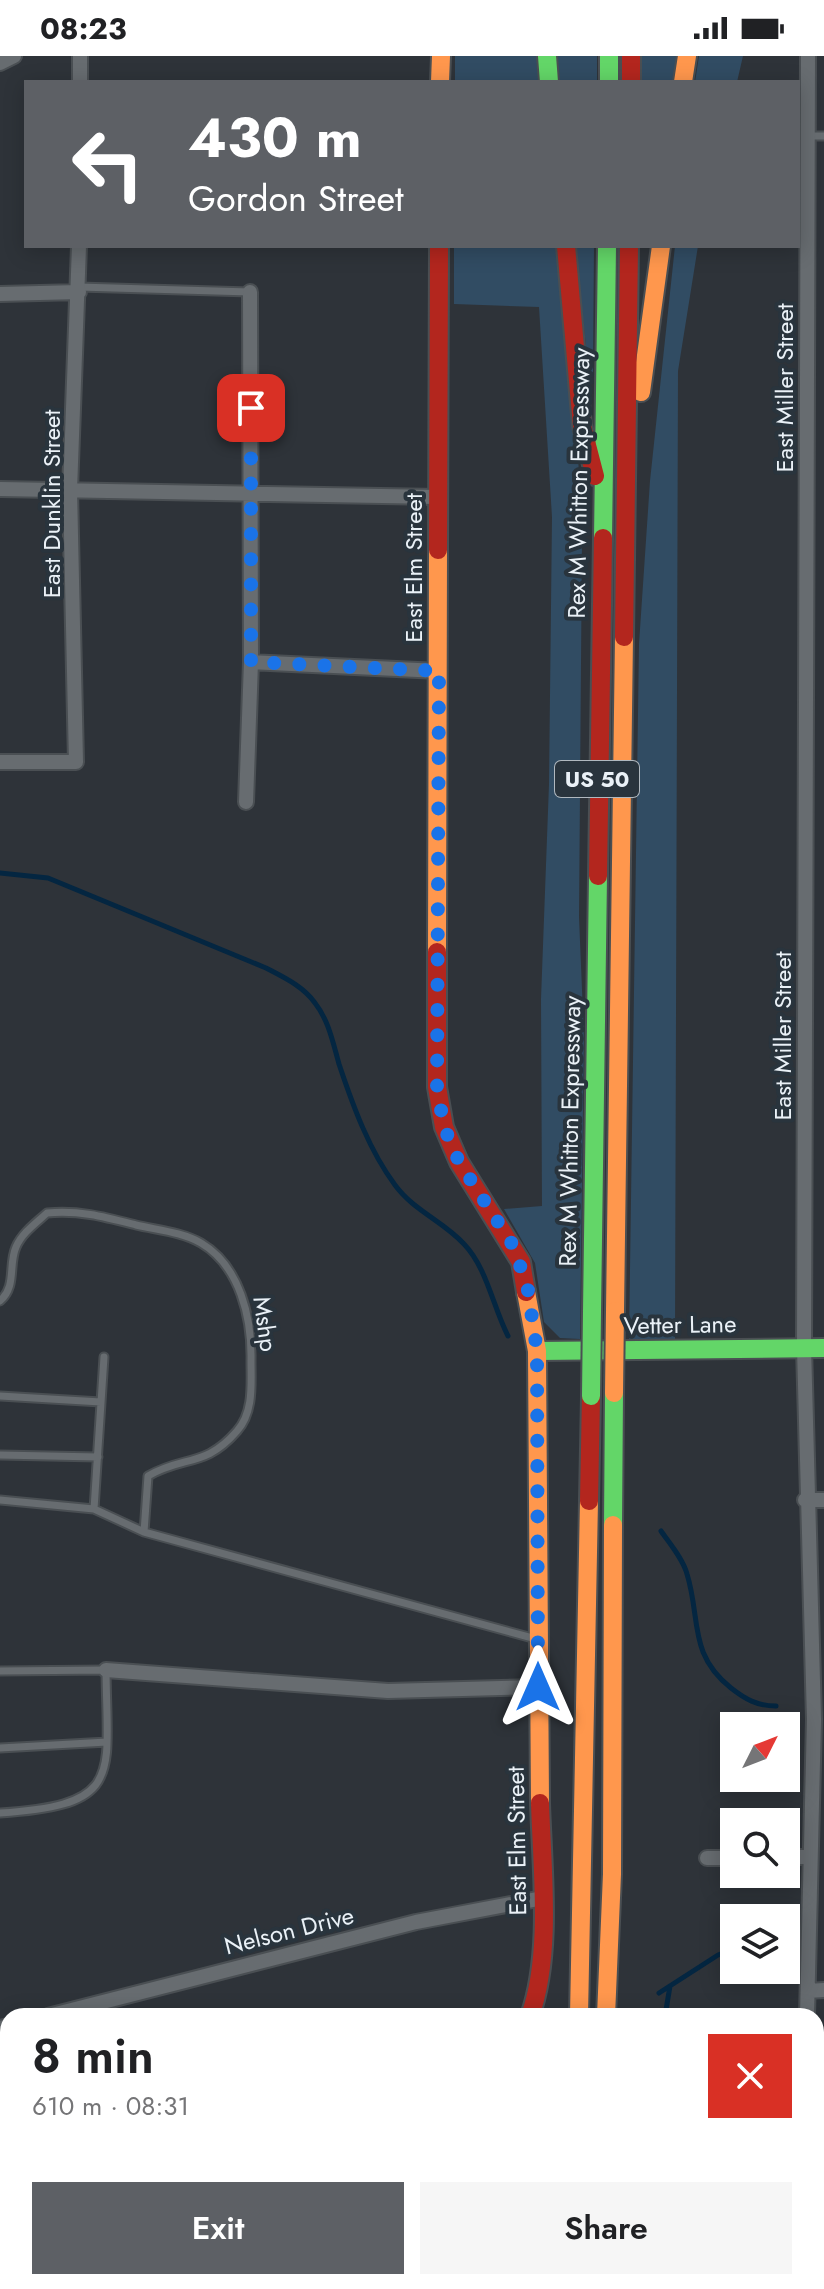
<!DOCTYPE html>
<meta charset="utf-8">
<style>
:root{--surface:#fff;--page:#f6f6f6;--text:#202124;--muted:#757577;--accent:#5d6065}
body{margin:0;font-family:Jost,sans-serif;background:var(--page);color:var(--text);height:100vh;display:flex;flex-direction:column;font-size:30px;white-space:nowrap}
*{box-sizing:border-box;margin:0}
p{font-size:26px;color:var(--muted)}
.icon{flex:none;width:44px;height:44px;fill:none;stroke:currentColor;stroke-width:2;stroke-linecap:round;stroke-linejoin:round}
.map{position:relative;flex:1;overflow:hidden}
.details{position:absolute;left:0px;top:1952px;width:824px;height:282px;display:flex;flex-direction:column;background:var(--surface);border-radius:24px 24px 0 0;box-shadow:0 4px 20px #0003}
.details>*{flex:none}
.top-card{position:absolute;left:24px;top:24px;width:776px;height:168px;border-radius:0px;box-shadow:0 4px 20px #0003;background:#5d6065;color:#fff;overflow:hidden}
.needle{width:52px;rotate:48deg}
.controls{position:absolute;left:720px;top:1656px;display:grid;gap:16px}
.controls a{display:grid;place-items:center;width:80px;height:80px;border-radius:0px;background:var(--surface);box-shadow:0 4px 20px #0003;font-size:40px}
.pin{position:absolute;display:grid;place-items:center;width:68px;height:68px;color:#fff;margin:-34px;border-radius:16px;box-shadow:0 4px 12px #0006}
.me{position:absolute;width:88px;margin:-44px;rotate:0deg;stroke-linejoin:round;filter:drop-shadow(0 0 6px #0008)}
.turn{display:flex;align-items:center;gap:28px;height:168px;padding:0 32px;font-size:36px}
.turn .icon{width:104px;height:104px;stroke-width:2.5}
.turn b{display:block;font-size:56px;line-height:68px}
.round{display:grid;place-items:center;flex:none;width:84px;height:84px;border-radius:0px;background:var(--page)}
.overview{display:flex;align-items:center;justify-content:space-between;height:136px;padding:0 32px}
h1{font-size:48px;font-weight:600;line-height:60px}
.primary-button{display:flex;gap:16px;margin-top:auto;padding:16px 32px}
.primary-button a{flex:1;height:92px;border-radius:0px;background:var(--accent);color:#fff;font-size:32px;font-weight:600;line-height:92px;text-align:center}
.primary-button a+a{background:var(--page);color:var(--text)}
.status{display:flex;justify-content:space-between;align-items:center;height:56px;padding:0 40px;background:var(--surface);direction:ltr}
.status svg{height:22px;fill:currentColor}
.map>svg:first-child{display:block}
</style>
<div class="status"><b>08:23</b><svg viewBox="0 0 49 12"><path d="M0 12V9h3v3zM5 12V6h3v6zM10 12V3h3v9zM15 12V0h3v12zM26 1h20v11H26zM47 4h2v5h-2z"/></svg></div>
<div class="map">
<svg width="824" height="2233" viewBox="0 0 824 2233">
<rect width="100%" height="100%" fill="#2e3339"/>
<path fill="#314c63" d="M455,0H541L544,26H455Z
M555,0H597V26H558Z
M642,0H681L678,26H642Z
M699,0H743L737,26H695Z
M454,190H560L575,337L582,483L579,861L584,982L580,1283L560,1282L544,1266L535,1207L504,1153L542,1150L541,943L549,728L552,461L539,251L454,248Z
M575,190H594L593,316L590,327Z
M675,190H698L678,315L675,1284L629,1283L639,588L650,425Z"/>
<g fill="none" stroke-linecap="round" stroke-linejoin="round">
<path stroke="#042641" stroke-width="5" d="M0,817L48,822L266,912C283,921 303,930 315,947C329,965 333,987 339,1008C353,1050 369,1094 395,1129C414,1155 443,1165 464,1188C487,1212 493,1251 508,1280
M661,1475C670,1488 683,1503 687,1518C701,1563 688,1598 731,1632C745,1643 757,1650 776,1650
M659,1937L718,1899L734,1893
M665,1960L670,1930
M158,2233L168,2228
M623,2233L625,2226"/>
<defs>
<path id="lane" d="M808,80H824
M79,231L250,236
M0,1245C17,1230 8,1209 16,1191C22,1177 36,1167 47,1157C80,1154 105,1161 136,1169C157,1174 182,1176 201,1187C240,1210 252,1262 251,1305C251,1328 254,1356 237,1375C205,1412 184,1399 148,1420L144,1476
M0,1340L101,1346
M0,1399L98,1401
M0,1444L94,1453L144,1476L536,1583
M94,1453L104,1301
M0,1615L106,1614C107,1720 124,1749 0,1757
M0,1692L107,1686
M186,2233V2226
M286,2233L288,2226
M329,2233L331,2226
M378,2233L379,2226
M428,2233L430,2226"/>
<path id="street" d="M0,7L14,0
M80,26V0
M0,238L79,236
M0,433L438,441
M251,606L439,615
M0,706H76L70,434L79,190
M246,746L251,606L250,236
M805,1444H824
M106,1614L388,1635L538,1631
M786,1801H810
M707,1802H734
M808,1935L824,1934
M48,1960L416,1866L543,1842
M807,1960L814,1663L804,1291L808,0
M0,1972L8,1970
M799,2233L800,2226"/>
<path id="fast" d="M547,0L549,26
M609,0V26
M603,482L607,190
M592,1256L598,820
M537,1295L824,1292
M613,1469L614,1337
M86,2233L99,2226
M542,2233L543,2226"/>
<path id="slow" d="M440,26L441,0
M683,26L687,0
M641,336L661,190
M437,896L438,494
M526,1236L537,1295L540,1747
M615,1255L624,581
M579,1960L589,1445
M606,1960L612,1818L613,1469
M580,2233L581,2226"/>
<path id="jam" d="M631,0V26
M566,190L582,370L595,420
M438,494L439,190
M624,581L629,190
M598,820L603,482
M437,896V1031L444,1071L459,1106L521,1206L526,1236
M589,1445L591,1340
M530,1960C552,1898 542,1813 540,1747"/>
</defs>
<use href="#lane" stroke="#4a4f53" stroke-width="11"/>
<use href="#street" stroke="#4a4f53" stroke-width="18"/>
<use href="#fast" stroke="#4a4f53" stroke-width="22"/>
<use href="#slow" stroke="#4a4f53" stroke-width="22"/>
<use href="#jam" stroke="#4a4f53" stroke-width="22"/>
<use href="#lane" stroke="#676c70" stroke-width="7"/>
<use href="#street" stroke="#676c70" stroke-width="14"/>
<use href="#fast" stroke="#63d668" stroke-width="18"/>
<use href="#slow" stroke="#ff974d" stroke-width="18"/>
<use href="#jam" stroke="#b3261e" stroke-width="18"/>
<defs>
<path id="fast-bridge" d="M591,1340L592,1256"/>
<path id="slow-bridge" d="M614,1337L615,1255"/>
</defs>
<use href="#fast-bridge" stroke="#4a4f53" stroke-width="22" stroke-linecap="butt"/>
<use href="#slow-bridge" stroke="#4a4f53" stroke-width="22" stroke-linecap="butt"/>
<use href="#fast-bridge" stroke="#63d668" stroke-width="18"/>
<use href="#slow-bridge" stroke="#ff974d" stroke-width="18"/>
</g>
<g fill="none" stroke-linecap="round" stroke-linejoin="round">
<path stroke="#1a73e8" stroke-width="14" stroke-dasharray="0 25.2" d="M251,352V606L439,615L437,1031L444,1071L459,1106L511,1186L527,1228L537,1295L538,1631"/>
</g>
<g text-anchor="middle" stroke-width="8" stroke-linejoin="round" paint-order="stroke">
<rect fill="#29343d" stroke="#b0b8bf" stroke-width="2" x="555" y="705" width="84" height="36" rx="6"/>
<g font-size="22" font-weight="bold" fill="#eaf1f7">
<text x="597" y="731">US 50</text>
</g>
<g font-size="24" fill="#eaf1f7" stroke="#29343d">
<text transform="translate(785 332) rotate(-90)" y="8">East Miller Street</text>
<text transform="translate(579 427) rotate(-89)" y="8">Rex M Whitton Expressway</text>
<text transform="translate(52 448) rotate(-90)" y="8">East Dunklin Street</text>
<text transform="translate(414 512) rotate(-90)" y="8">East Elm Street</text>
<text transform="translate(783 980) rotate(-90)" y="8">East Miller Street</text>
<text transform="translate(570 1075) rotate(-89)" y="8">Rex M Whitton Expressway</text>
<text transform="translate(265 1268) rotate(82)" y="8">Mshp</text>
<text transform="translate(680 1269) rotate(-1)" y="8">Vetter Lane</text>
<text transform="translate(517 1785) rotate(-91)" y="8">East Elm Street</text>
<text transform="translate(289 1875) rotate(-14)" y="8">Nelson Drive</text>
</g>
</g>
</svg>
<div class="controls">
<a><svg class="needle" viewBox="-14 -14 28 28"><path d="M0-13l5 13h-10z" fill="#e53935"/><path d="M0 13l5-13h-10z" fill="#757577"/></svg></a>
<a><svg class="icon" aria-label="search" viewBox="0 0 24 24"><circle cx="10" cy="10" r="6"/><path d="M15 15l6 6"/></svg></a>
<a><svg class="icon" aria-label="layers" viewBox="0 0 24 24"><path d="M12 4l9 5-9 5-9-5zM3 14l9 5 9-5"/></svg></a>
</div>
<div class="pin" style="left:251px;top:352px;background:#d93025"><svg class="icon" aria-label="arrive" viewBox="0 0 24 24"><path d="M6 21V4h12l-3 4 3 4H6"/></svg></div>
<svg class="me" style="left:538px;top:1631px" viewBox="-20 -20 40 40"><path d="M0-17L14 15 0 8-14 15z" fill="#1a73e8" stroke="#fff" stroke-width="4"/></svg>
<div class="top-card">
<div class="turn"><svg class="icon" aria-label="left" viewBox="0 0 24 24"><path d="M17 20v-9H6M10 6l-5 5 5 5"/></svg><div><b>430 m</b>Gordon Street</div></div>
</div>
<section class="details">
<div class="overview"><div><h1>8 min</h1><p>610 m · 08:31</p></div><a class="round" style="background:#d93025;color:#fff"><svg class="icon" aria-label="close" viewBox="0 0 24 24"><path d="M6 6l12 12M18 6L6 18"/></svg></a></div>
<div class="primary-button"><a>Exit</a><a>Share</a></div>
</section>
</div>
